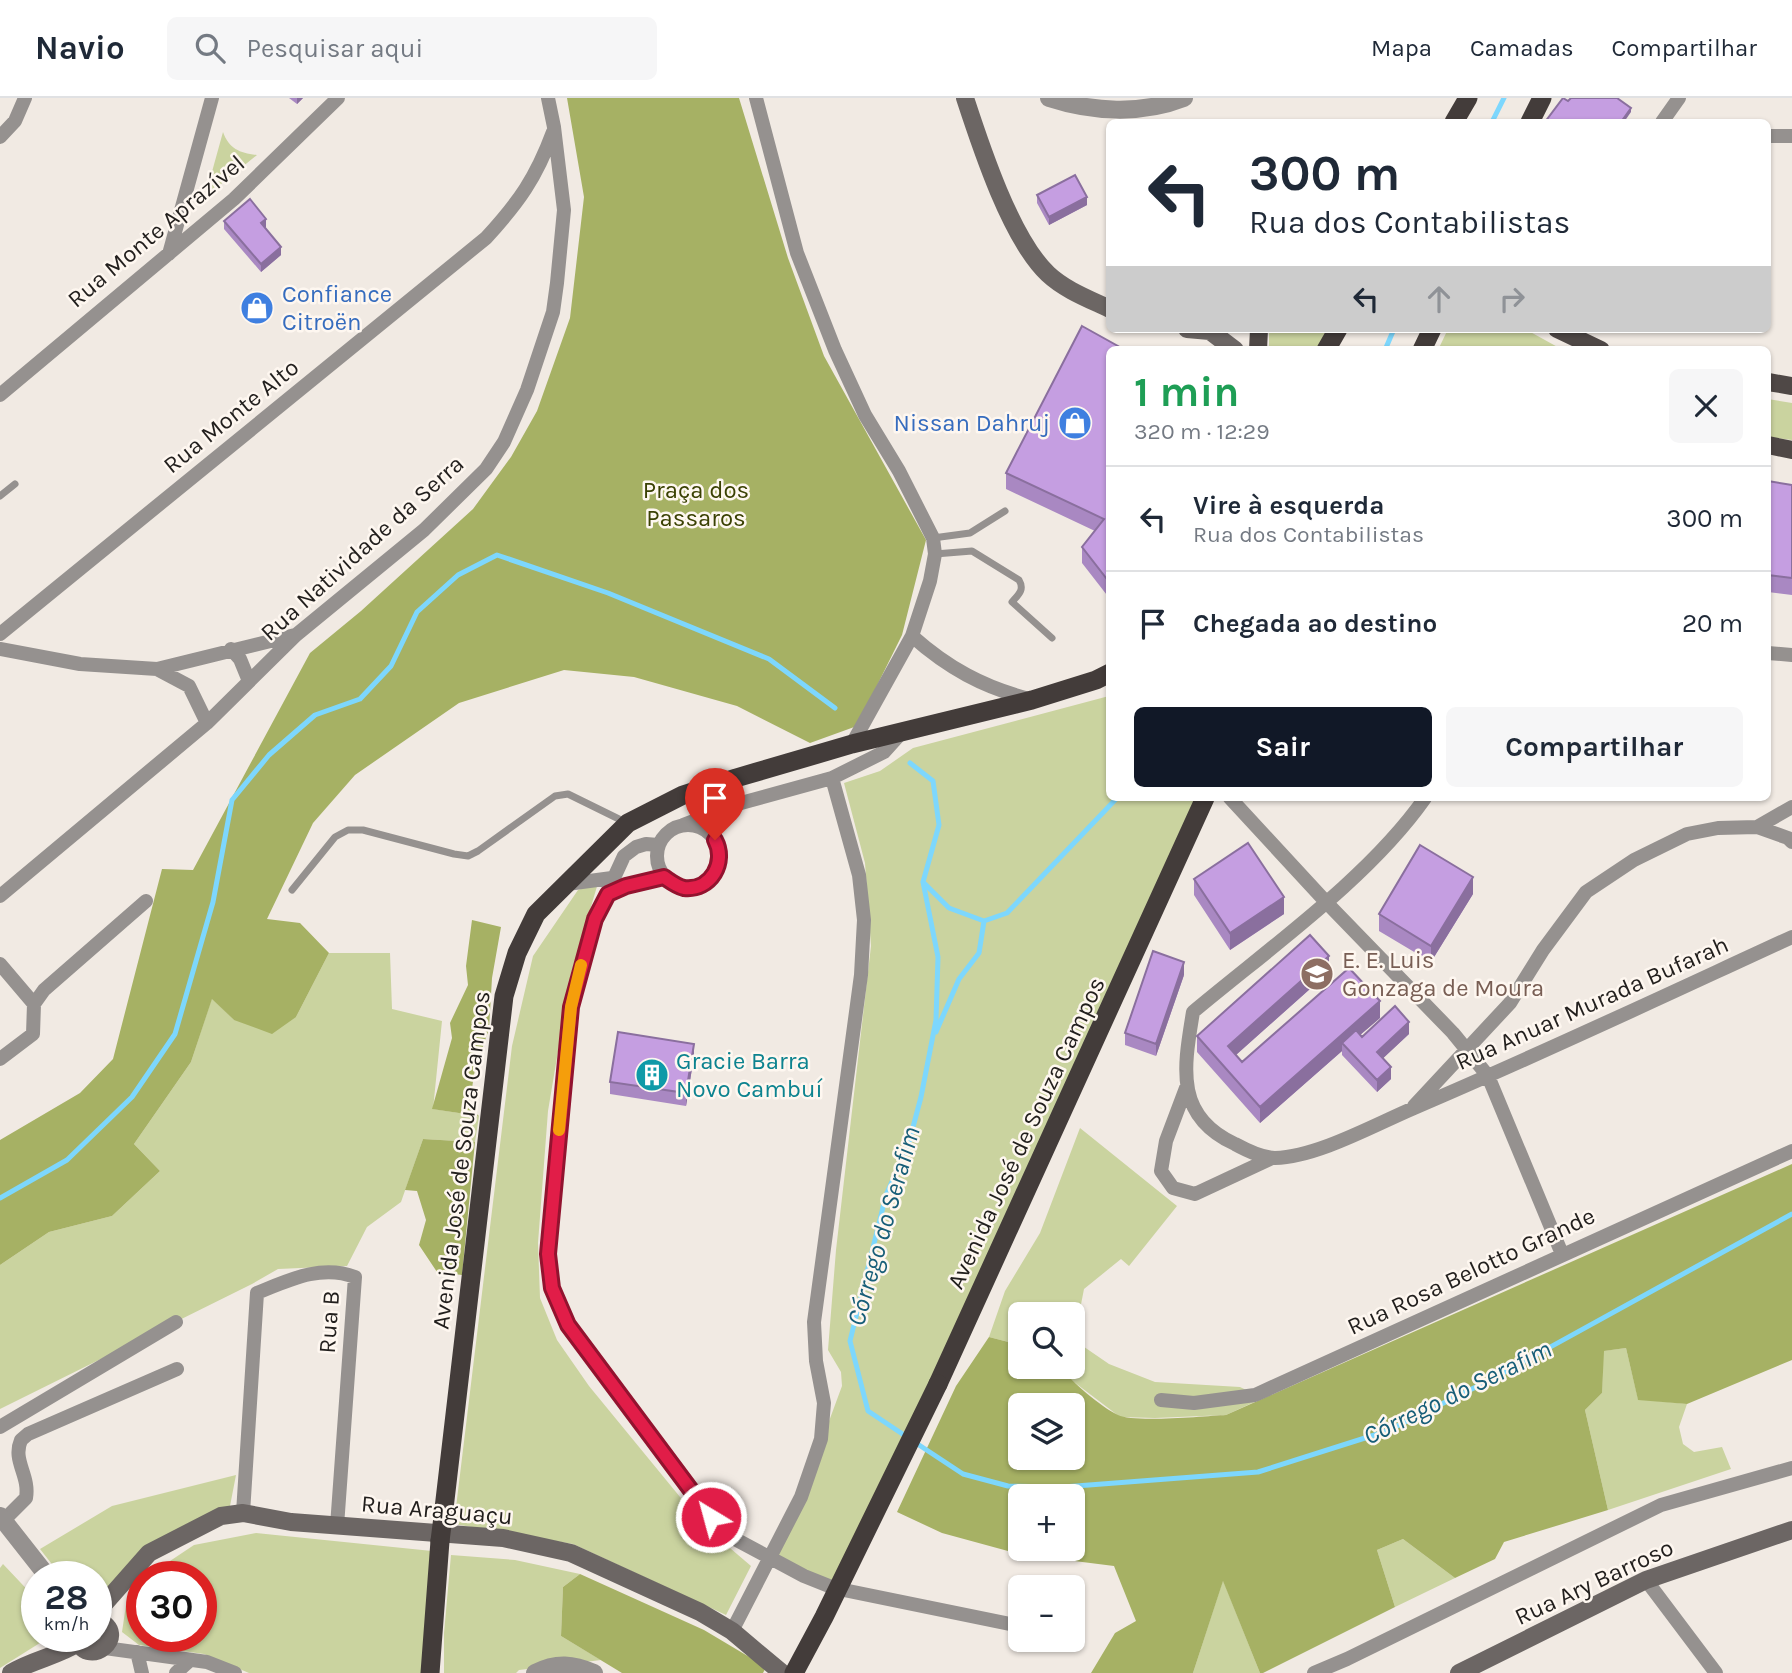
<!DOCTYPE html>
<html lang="pt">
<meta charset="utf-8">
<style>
:root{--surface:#fff;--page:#f6f6f7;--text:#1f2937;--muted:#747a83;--line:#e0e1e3;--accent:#111827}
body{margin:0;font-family:Karla,sans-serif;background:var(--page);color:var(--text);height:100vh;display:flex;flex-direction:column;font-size:26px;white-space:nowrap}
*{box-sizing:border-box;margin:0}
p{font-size:23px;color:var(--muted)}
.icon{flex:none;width:38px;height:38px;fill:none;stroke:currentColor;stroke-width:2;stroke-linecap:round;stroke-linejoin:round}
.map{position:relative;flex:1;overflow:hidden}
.details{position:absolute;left:1106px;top:248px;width:665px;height:455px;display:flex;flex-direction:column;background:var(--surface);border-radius:10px;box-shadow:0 2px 5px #0004}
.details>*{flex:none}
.banner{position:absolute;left:1106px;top:21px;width:665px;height:214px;border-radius:10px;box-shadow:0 2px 5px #0004;background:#fff;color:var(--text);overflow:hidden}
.buttons{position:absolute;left:1008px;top:1204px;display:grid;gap:14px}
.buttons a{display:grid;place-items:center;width:77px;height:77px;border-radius:10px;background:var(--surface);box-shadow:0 2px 5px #0004;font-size:35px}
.speed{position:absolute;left:21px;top:1463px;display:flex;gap:14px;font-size:35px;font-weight:700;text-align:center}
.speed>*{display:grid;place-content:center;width:91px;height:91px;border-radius:50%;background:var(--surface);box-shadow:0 2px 5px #0004;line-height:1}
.speed small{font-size:18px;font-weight:400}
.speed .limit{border:10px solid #d22;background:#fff;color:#111}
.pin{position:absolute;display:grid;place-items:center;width:60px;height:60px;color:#fff;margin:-72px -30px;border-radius:50% 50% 50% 0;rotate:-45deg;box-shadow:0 0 7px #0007}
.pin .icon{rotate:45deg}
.me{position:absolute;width:77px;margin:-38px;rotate:323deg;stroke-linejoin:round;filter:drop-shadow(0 0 5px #0008)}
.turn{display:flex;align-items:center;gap:24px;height:147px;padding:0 28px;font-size:32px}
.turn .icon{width:91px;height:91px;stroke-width:2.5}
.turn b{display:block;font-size:49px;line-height:60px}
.lanes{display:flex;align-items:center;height:66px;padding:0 28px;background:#0003;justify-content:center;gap:35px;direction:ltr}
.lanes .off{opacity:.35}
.round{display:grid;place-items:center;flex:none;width:74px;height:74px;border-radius:10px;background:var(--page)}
.overview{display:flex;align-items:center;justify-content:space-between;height:119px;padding:0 28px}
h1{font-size:42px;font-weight:700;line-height:52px;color:#1e9e55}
.action{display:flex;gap:14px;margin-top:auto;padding:14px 28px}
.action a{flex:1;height:80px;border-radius:10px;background:var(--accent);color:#fff;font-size:28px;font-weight:700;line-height:80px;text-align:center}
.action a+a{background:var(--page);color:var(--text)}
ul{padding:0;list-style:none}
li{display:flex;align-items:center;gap:21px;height:105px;padding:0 28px;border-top:2px solid var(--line)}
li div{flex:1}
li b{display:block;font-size:26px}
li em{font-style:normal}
header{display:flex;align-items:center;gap:42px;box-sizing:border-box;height:98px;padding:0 35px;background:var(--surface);border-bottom:2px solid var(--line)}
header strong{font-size:33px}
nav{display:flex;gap:38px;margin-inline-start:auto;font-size:24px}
.search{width:490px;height:63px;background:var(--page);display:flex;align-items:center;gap:18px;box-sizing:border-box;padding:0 24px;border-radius:10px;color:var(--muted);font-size:26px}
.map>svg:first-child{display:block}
</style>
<header>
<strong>Navio</strong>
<div class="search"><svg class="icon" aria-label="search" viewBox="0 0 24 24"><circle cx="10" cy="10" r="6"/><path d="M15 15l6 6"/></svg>Pesquisar aqui</div>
<nav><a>Mapa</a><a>Camadas</a><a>Compartilhar</a></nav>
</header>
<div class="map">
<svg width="1792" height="1575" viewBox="0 0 1792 1575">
<rect width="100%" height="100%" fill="#f1eae3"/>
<path fill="#cad39f" d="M223,34C229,51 240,55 257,57L205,99Z
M1269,231H1330L1319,252H1269Z
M1448,231H1525L1563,252H1438Z
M1768,301L1792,305V342L1768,339Z
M1109,598L1110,700H1205L834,1490L770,1461L801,1399L842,1288L841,1274L828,1252L836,1152L871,848L865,765L844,685L880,673L913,650Z
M598,785L571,876L548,1013L538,1145L540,1200L557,1242L589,1288L703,1427L751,1468L726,1517L573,1446L454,1426L512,948L533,858L578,792Z
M329,855H390L392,911L442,923L433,1011L479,1018L475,1044L423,1041L401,1104L367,1129L347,1168L278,1171L252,1186L0,1311V1167L49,1134L112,1118L160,1073L134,1046L191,964L212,900L234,922L296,919Z
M1080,1030L1177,1108L1129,1168L1121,1161L1084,1191L1074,1242L1109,1266L1155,1284L1240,1289L1263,1300L1226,1317L1155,1320L1120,1319L1070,1281L1060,1269H1073V1216H1020V1247L989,1239L1005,1193L1040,1135Z
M1626,1250L1638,1301L1687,1306L1679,1329L1683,1346L1694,1354L1722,1349L1731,1371L1608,1412L1585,1312L1602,1295L1603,1253Z
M236,1377L230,1408L144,1452L96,1507V1479H62L40,1451L112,1408Z
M256,1435L432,1453L423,1575H249L204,1556L139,1547L122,1534L126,1507L142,1485V1538H201V1479H146L194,1447Z
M1403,1441L1455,1480L1395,1509L1377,1452Z
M451,1457L515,1462L580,1476L563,1489L561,1538L601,1562L519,1572L516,1575H444V1535Z
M3,1466L37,1502V1538H51L0,1570V1470Z
M1223,1482L1260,1575H1193Z"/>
<path fill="#a6b164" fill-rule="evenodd" d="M567,0H739L788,160L824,258L926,442L902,537L857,628L810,645L737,608L634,579L564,572L459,605L355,677L313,725L267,821L300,825L329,855L296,919L272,936L234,922L212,901L191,964L134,1046L160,1073L112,1118L49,1134L0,1167V1042L80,995L113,961L162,771L193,772L310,555L361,513L473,411L511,359L537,313L570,220L584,99Z
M472,822L501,829L492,880L489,931L475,971L469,1009L479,1018L432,1011L452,940L450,925L468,887L466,868Z
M423,1041L475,1044L462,1177L437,1174L419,1147L426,1122L417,1093L405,1092Z
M1792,1066V1262L1687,1306L1638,1302L1626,1250L1604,1253L1602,1295L1585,1312L1608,1412L1504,1444L1495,1461L1455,1480L1403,1441L1377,1452L1395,1509L1263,1575H1260L1223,1483L1193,1575H1091L1115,1535L1136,1523L1114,1468L1019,1456L942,1435L897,1414L956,1288L989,1239L1020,1247V1269H1060C1072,1284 1101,1309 1118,1317C1133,1325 1206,1318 1226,1317ZM1020,1307H1073V1360H1020ZM1020,1398H1073V1451H1020Z
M580,1476L704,1532L766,1569L763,1575H622L561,1538L563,1489Z"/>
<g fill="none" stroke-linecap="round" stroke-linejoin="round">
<path stroke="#7dd7fd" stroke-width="5" d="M1492,24L1504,0
M1385,252L1394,231
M923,784L949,810L984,823L1007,815L1117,700
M936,934L959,881L979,855L984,823
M0,1100L67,1062L132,999L175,936L213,804L232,702L269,657L315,617L360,601L391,568L417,514L458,477L497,457L608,495L769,561L835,610
M907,1339L868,1313L850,1243L886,1097L908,1048L921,999L936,922L938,859L923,784L939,727L933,683L910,665
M916,1345L963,1376L1008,1388L1063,1389L1258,1374L1387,1333L1494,1280L1792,1116"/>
<path stroke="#95918f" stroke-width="7" d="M0,398L15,386
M933,440L970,435L1005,413
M935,456L972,453L1019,482C1025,492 1018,497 1012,504L1052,540
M292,792L335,739L348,732H363L454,756L468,758L478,753L555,698L568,696L627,725"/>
<path stroke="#95918f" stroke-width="14" d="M756,0L797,155L835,252L865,317L899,373L933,440L935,456L930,483L912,538L852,646
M1662,24L1679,0
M1768,38H1792
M0,39L15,23L25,0
M169,156L212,0
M0,297L234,101L338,0
M0,536L486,140C519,104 536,80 553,34
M912,538C948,570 983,589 1029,601
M0,551L80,566L157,571L295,537
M231,551L240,561L249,583
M1768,555L1792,557
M157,571L189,588L207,625
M1230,700L1326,804L1453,935L1488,978L1562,1156
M1425,700C1369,780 1268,851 1193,914C1184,969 1174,1018 1235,1046C1246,1052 1262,1060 1275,1060C1317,1059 1374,1027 1414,1010C1541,956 1666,897 1792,839
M657 758a31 31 0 1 1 62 0a31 31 0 1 1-62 0Z
M683,727L741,705L832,680L884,654L902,634
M1757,729L1792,709
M658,747L646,746L636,749L624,758L595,821L583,860L571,909L548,1156L552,1190L568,1227L711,1419L735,1441L804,1478L834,1490L1020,1528
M567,786L612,780
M608,796L627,788L664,779
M0,798L207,625L296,537L424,432L486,371L504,344L527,292L553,214L557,185L564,112L554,29L548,0
M0,866L34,906
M0,961L33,936L34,906L44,892L146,803
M1186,990L1166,1043L1161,1073L1173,1090L1195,1096L1272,1060
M1414,1008L1510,905L1543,852L1586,794L1634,762L1687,736L1718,730L1757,729L1788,740L1792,744
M1161,1302L1194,1305L1255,1297L1792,1053
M0,1329L176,1224
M243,1415L257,1195C289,1182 321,1166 355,1179L337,1428
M4,1422L26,1400C30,1377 12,1363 21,1342L28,1336L177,1271
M1646,1482L1716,1575
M732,1533L801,1399L821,1341L824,1305L816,1263L814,1224L861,877L864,822L859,777L832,680
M105,1550L207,1564L235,1575
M137,1554L142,1575
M176,1575L190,1562
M1314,1575L1347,1561L1661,1407L1792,1370"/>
<path stroke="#95918f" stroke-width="18" d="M1049,0C1092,14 1141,17 1184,0
M0,1418L48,1479
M535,1575C557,1564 573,1566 594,1575"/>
<path stroke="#6c6664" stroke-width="18" d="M965,0C981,49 1011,141 1048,176C1065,192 1089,201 1110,211
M1187,231L1210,233L1235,252
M99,1523L104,1506L149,1455L221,1418L243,1415L291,1424L503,1440L571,1455L700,1514L732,1533L782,1575
M77,1538C84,1575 134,1536 96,1522
M11,1575C32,1562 58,1558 78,1545
M1459,1575L1646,1482L1792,1432"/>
<path stroke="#4f4846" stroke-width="18" d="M1557,231L1601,252
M1258,252L1259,231
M1768,284L1792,288
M1768,347L1792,352"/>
<path stroke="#433c3a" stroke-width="19" d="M1454,24L1468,0
M1530,24L1542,0
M1326,252L1338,231
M1422,252L1432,231
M938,1286L1205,700
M443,1419L504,898L517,855L536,816L628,725L683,697L736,680L852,646L1032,602L1096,582L1110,575
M430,1575L440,1443"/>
<path stroke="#433c3a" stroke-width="19" d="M440,1443L443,1419
M794,1575L824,1519L938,1286"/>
</g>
<path fill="#a988c2" d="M289,0H303L297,6Z
M1037,97L1087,107L1049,127L1037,105Z
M224,123L266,129L265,130L281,157L261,174L224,131Z
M1110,252V501L1082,465V449L1095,433L1006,391V375Z
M1768,383L1792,387V497L1768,494Z
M1194,781L1284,816L1230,852L1194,797Z
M1473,796L1431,864L1379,833V816Z
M1329,874L1236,957L1242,964L1380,920L1360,937L1362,939L1409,936L1383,960L1391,981L1377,994L1342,957V953L1260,1025L1197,954V938Z
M1184,877L1156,958L1125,947V935Z
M694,958L686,1008L610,996V984Z"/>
<path fill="#8a6f9e" d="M297,0H303L297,6Z
M1631,10V14L1624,24H1621Z
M1087,99V107L1049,127V119Z
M266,121V129L261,133V125Z
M281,149V157L261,174V166Z
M1473,779V796L1431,864V848Z
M1284,799V816L1230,852V835Z
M1329,858V874L1228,964V948Z
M1184,864V877L1156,958V946Z
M1380,903V920L1346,949L1342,945V953L1260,1025V1009Z
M1409,924V936L1377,966V954Z
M694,946V958L686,1008V995Z
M1391,969V981L1377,994V982Z"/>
<path fill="#c59ee1" stroke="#8a6f9e" stroke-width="2" d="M1563,0L1568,3L1571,0H1617L1631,10L1621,24H1545Z
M1075,77L1087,99L1049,119L1037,97Z
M250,101L266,121L261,125L281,149L261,166L224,123Z
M1082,228L1125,252H1110V485L1082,449L1104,421L1006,375Z
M1768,383L1792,387V480L1768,477Z
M1248,745L1284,799L1230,835L1194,781Z
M1420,747L1473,779L1431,848L1379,816Z
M1310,837L1329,858L1228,948L1242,964L1349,870L1380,903L1260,1009L1197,938Z
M1153,853L1184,864L1156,946L1125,935Z
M1395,908L1409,924L1377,954L1391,969L1377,982L1342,945L1356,932L1362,939Z
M618,934L694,946L686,995L610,984Z"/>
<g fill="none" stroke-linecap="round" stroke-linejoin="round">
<defs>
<path id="route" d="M711,1419L568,1227L552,1190L548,1156L571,909L595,821L608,796L626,788L664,779C670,783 676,788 684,790C711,793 727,764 715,742"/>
</defs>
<use href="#route" stroke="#92132f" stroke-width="18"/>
<use href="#route" stroke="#e11d48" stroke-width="12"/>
<path stroke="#f59e0b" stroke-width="12" d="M559,1032L571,909L581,867"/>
</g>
<defs>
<symbol id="shop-disc" viewBox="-11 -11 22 22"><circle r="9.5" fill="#3f7fe0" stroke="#fef7f0"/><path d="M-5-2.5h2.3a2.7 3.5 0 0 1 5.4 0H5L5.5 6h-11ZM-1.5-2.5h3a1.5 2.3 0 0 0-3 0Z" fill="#fff"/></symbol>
<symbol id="school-disc" viewBox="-11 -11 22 22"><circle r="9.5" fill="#8d6e63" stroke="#fef7f0"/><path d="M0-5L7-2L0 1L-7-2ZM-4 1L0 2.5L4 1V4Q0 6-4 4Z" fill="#fff"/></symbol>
<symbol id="building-disc" viewBox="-11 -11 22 22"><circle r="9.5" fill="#0f9aa8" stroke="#fef7f0"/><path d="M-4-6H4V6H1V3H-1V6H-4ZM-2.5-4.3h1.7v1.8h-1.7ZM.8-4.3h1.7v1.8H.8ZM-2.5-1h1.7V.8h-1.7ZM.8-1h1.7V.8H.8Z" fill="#fff"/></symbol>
</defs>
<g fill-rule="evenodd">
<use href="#shop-disc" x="238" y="191" width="38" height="38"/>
<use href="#shop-disc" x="1056" y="306" width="38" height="38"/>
<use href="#school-disc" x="1298" y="857" width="38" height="38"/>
<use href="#building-disc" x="633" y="958" width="38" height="38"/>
</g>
<g text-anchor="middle" stroke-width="5" stroke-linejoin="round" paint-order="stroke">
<g font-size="24" fill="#221f1d" stroke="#fef7f0">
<text transform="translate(156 133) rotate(-40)" y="8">Rua Monte Aprazível</text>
<text transform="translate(231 318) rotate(-39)" y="8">Rua Monte Alto</text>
<text transform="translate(362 450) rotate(-42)" y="8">Rua Natividade da Serra</text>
<text transform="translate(1592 905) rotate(-24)" y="8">Rua Anuar Murada Bufarah</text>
<text transform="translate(1026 1035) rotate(-65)" y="8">Avenida José de Souza Campos</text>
<text transform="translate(461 1062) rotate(-83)" y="8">Avenida José de Souza Campos</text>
<text transform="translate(1471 1173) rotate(-25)" y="8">Rua Rosa Belotto Grande</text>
<text transform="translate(329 1224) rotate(-86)" y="8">Rua B</text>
<text transform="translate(437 1412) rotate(5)" y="8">Rua Araguaçu</text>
<text transform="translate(1594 1484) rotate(-25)" y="8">Rua Ary Barroso</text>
</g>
<g font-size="24" fill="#366cbe" stroke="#fef7f0" text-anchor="start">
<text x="282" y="204">Confiance<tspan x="282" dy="28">Citroën</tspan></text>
<text x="1050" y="333" text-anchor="end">Nissan Dahruj</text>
</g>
<g font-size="24" fill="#3a4103" stroke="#fef7f0">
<text x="696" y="400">Praça dos<tspan x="696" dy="28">Passaros</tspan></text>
</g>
<g font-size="24" fill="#785e54" stroke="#fef7f0" text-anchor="start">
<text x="1342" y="870">E. E. Luis<tspan x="1342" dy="28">Gonzaga de Moura</tspan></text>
</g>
<g font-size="24" fill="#0d838f" stroke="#fef7f0" text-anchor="start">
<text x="676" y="971">Gracie Barra<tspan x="676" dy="28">Novo Cambuí</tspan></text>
</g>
<g font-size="26" font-style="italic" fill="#175e78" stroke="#fef7f0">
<text transform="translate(883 1128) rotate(-74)" y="9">Córrego do Serafim</text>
<text transform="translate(1457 1294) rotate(-26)" y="9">Córrego do Serafim</text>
</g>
</g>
</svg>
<div class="buttons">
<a><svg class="icon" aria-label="search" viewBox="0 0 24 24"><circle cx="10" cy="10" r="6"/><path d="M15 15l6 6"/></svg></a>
<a><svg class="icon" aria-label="layers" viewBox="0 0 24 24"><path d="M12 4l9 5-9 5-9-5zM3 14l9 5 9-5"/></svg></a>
<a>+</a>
<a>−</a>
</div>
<div class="speed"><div>28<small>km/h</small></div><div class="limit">30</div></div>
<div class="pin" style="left:715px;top:742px;background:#d93025"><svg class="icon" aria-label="arrive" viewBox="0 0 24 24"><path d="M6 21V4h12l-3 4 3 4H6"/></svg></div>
<svg class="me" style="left:711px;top:1419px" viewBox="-20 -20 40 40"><circle r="17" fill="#e11d48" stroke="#fff" stroke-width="3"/><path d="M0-11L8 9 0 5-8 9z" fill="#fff"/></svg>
<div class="banner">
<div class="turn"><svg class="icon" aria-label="left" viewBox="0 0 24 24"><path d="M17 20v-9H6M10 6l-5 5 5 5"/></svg><div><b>300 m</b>Rua dos Contabilistas</div></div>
<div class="lanes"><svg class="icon" aria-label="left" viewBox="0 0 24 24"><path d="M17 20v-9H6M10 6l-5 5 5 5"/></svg><svg class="icon off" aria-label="ahead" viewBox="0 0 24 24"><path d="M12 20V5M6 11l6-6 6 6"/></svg><svg class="icon off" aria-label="right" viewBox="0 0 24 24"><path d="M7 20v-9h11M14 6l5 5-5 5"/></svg></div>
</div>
<section class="details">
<div class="overview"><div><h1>1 min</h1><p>320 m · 12:29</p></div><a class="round"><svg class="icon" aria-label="close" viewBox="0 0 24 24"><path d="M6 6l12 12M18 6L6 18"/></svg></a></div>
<ul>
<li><svg class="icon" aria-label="left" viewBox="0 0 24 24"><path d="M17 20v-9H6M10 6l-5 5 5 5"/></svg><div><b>Vire à esquerda</b><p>Rua dos Contabilistas</p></div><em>300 m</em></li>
<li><svg class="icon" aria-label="arrive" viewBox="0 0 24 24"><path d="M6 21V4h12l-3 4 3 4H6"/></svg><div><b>Chegada ao destino</b></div><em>20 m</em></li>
</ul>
<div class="action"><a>Sair</a><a>Compartilhar</a></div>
</section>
</div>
